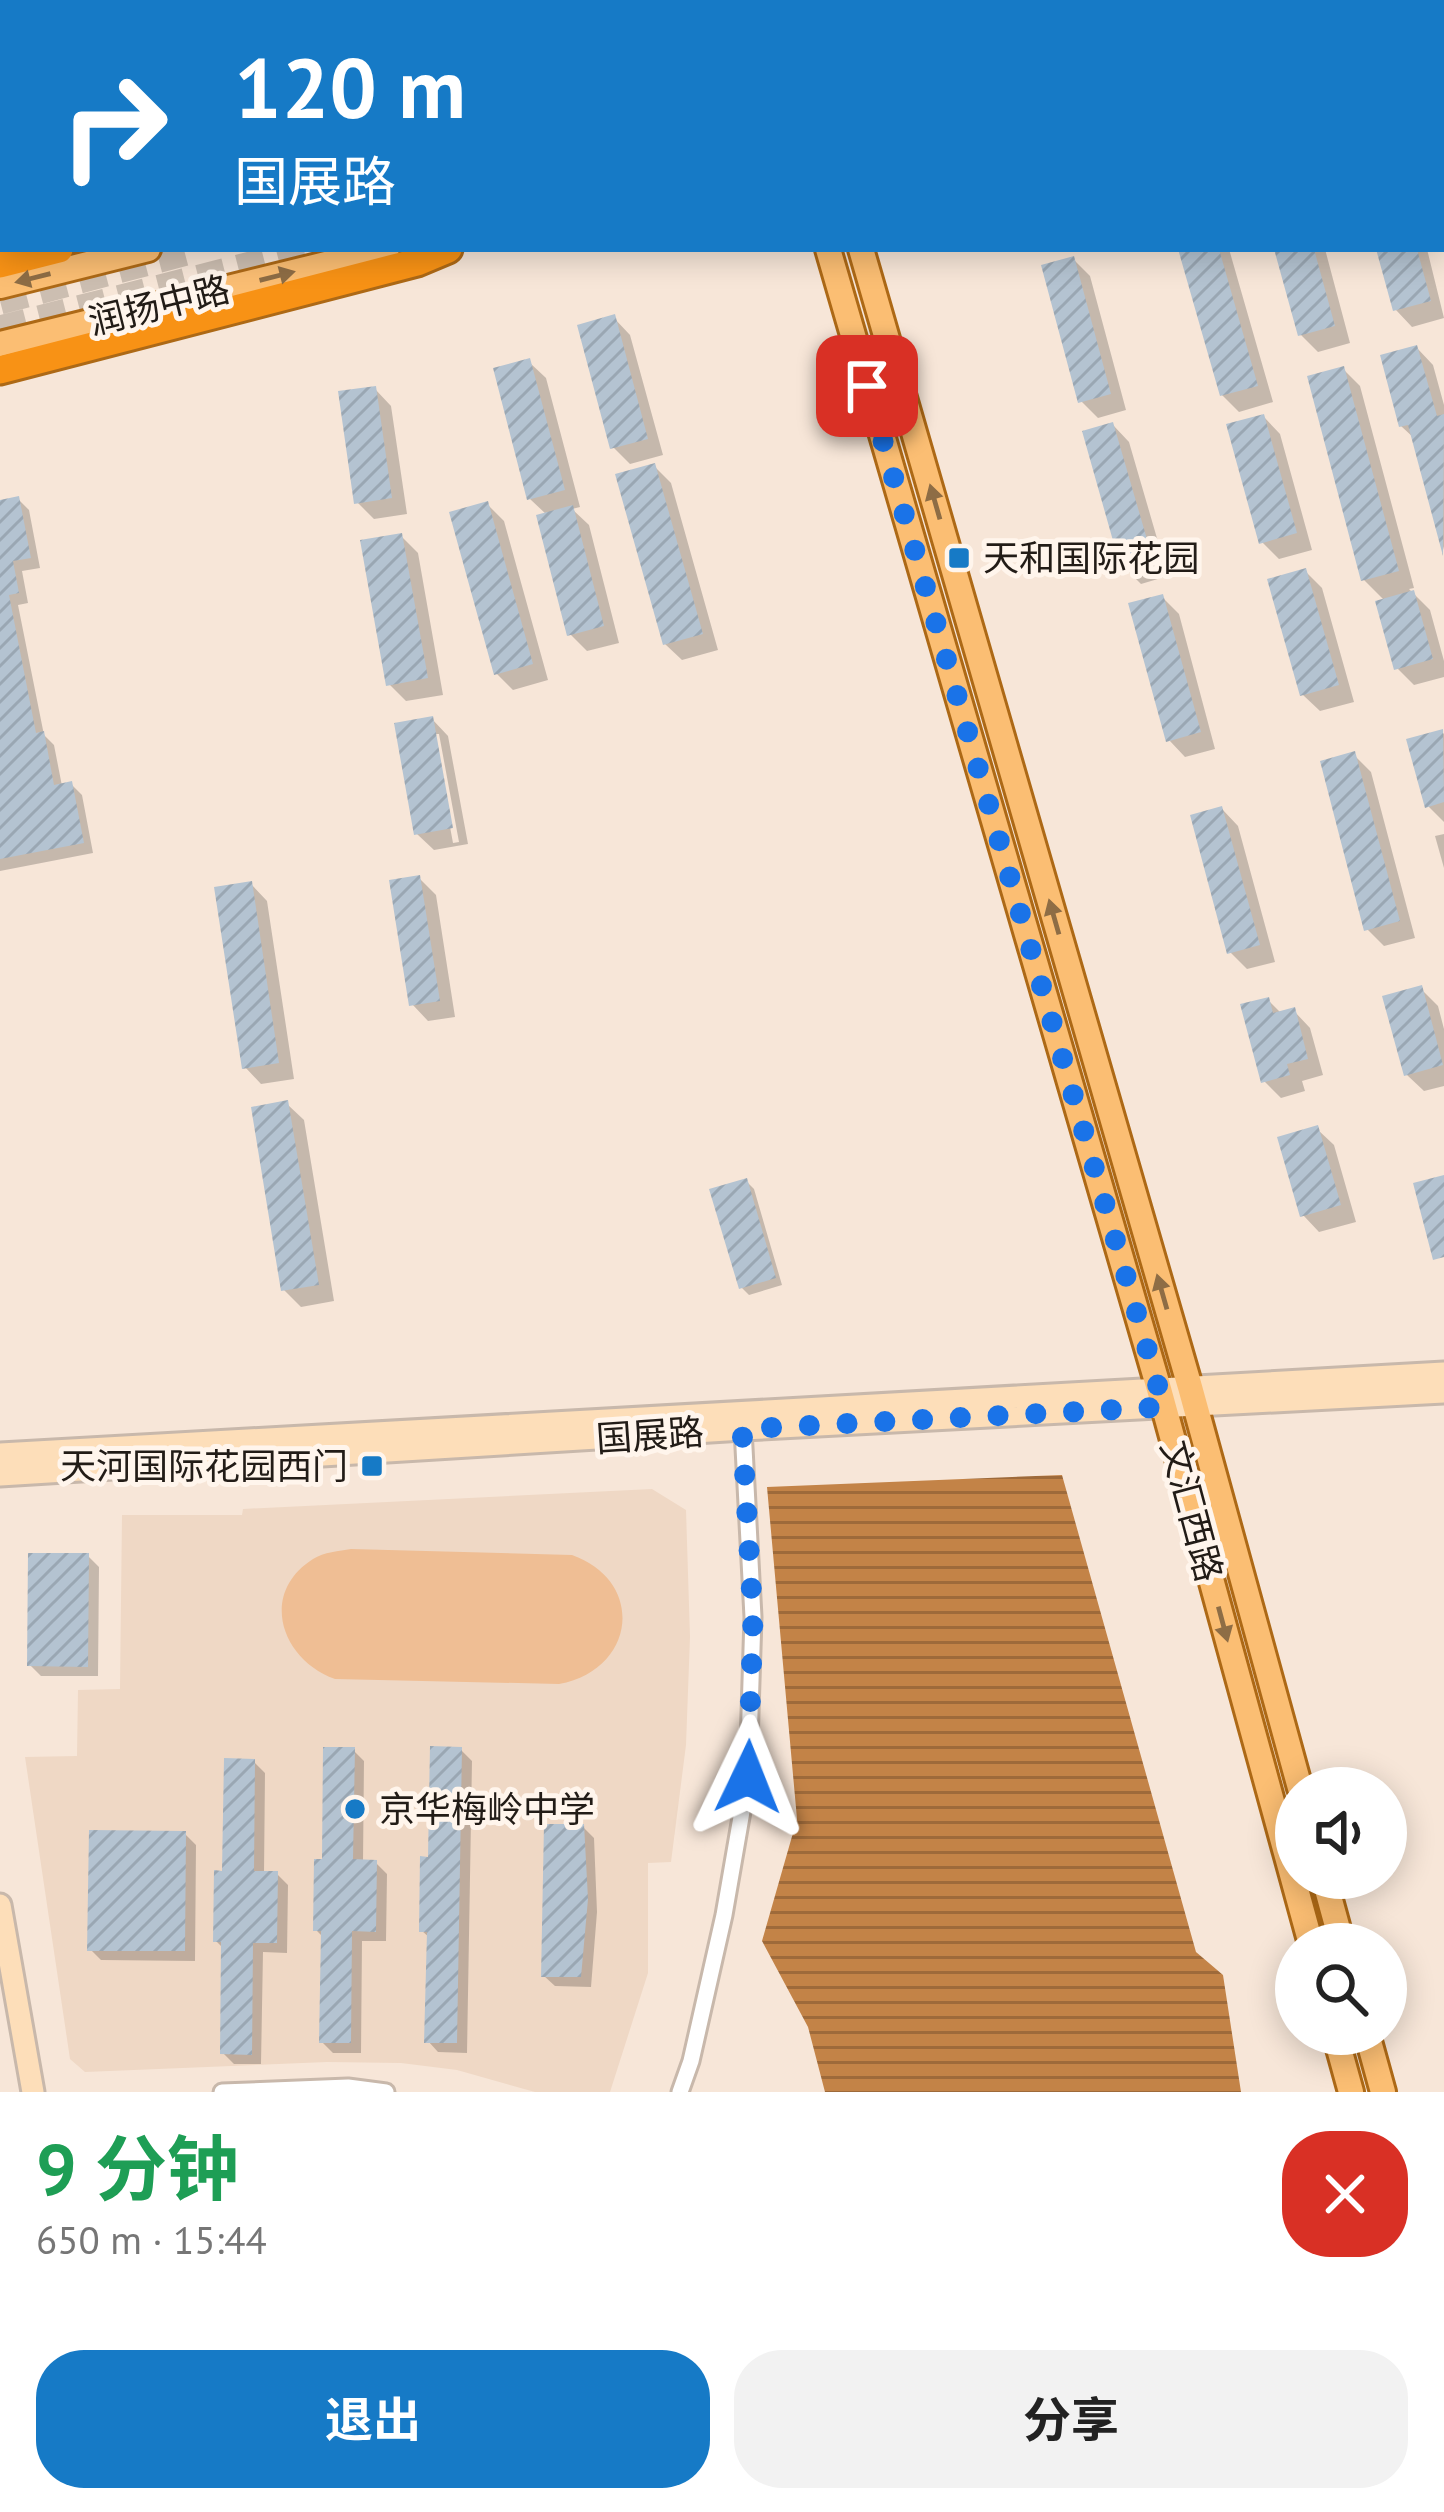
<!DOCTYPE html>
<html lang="zh">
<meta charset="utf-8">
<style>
:root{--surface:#fff;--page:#f2f2f2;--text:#222;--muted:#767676;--accent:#167ac6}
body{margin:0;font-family:"PT Sans","Noto Sans SC",sans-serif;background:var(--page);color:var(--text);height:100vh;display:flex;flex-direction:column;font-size:45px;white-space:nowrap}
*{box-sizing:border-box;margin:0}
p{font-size:39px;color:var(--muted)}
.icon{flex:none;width:66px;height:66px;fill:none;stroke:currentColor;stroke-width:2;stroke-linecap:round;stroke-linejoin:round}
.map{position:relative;height:2092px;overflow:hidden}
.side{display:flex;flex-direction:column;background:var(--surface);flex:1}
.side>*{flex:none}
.top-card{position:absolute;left:0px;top:0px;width:1446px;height:252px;box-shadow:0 6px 30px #0003;background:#167ac6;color:#fff;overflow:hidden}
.tools{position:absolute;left:1275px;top:1767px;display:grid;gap:24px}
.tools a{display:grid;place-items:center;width:132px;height:132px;border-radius:50%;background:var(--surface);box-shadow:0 6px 30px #0003;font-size:60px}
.pin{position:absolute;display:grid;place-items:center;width:102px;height:102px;color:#fff;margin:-51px;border-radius:24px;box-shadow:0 6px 18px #0006}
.me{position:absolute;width:132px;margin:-66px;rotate:2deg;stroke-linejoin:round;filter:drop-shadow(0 0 9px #0008)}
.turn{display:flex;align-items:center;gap:42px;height:252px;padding:0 36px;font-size:54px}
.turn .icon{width:156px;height:156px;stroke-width:2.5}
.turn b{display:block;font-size:84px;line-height:102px}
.round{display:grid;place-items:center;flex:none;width:126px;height:126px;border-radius:48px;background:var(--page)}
.headline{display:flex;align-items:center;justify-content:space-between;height:204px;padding:0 36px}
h1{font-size:72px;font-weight:700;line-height:90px;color:#1e9e55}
.action{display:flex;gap:24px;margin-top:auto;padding:24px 36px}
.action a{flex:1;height:138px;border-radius:48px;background:var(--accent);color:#fff;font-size:48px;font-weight:700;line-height:138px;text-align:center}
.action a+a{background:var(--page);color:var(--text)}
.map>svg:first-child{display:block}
</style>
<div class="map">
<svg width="1444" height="2092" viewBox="0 0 1444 2092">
<defs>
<pattern id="water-rules" width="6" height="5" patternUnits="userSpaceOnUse" patternTransform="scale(3)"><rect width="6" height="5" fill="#c38347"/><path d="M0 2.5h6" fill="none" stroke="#9e6a3a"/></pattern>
<pattern id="building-hatch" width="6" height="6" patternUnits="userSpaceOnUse" patternTransform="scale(3)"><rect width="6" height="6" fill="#b4c3d1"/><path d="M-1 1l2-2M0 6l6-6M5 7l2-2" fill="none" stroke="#9aa7b3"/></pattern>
</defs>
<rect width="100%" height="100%" fill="#f7e6d8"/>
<path fill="#efd8c5" d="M652,1489L686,1510L690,1637L686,1745L671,1862L648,1863V1973L610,2092H535L457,2070L401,2063L327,2062L85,2072L70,2059L25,1757L77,1756L78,1690L120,1689L122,1515H242L243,1509Z"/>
<path fill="#efbe94" d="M351,1549L572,1555C647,1582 635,1670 559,1684L335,1679C282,1660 258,1594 313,1559C324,1552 339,1551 351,1549Z"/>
<path fill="url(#water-rules)" d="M1062,1475L1196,1952L1223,1975L1241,2092H825L808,2027L762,1941L797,1819L767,1487Z"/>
<path fill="#0003" fill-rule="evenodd" d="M23,0H73L74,3H23Z
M184,0H226V3H184Z
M271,0H317L318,3H272Z
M364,0H412L413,3H365Z
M461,0H506L507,3H464Z
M0,59L3,73L0,121Z
M1181,249H1229L1273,402L1239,412L1222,395Z
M1278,249H1325L1350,343L1318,352L1301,335Z
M1379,249H1427L1444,318L1412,327L1396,310Z
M1073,259L1090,276L1126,410L1098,418L1081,401Z
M614,318L630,335L663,455L630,464L613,447Z
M1417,348L1433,365L1444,405V550L1415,439L1401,426Z
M529,362L546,378L580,507L572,509L589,525L619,643L587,651L570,634L547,515L530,499Z
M1343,369L1360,386L1414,588L1409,589L1430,610L1444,661V677L1414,685L1397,668L1385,601L1364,580Z
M375,389L391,406L407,514L374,519L357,502Z
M1264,417L1280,434L1312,550L1279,559L1262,542Z
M1113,425L1129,442L1168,576L1141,584L1124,567Z
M654,466L671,483L718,650L682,660L665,644Z
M18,499L29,510L40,568L22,571L28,603L18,605L44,735L54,745L62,786L71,784L82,795L93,853L0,871V503Z
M487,504L504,521L548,680L513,690L496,673Z
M401,536L418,553L443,695L406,701L389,684Z
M1305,571L1322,588L1354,702L1320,711L1303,695Z
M1162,597L1179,614L1215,749L1185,757L1169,740Z
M432,719L448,736L468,844L434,850L417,834ZM433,734H439L459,842L453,843Z
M1442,732L1444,734V822L1428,806Z
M1354,755L1371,772L1415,938L1384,946L1367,929Z
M1222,809L1238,826L1275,962L1247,969L1230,952Z
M1444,834V868L1435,836Z
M419,878L436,895L455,1017L428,1021L412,1004Z
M251,884L267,901L294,1079L261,1084L245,1067Z
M1421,989L1438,1006L1444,1029V1086L1424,1091L1407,1075Z
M1268,1000L1282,1014L1294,1011L1310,1028L1323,1075L1302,1081L1305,1091L1281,1098L1264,1081Z
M287,1104L304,1120L334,1301L301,1307L284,1290Z
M1317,1129L1334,1145L1356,1222L1319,1232L1303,1215Z
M746,1181L754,1189L782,1285L749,1295L741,1287Z
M88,1556L99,1567L98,1676H41L30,1665Z
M353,1750L364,1761L363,1862L376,1863L387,1874L386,1941H362L361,2053H333L322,2042L324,1938L316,1930L325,1862Z
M461,1750L472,1761L467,2053L438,2052L428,2041L430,1938L422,1931L431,1860Z
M254,1762L265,1773L264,1874H277L288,1885L287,1953L263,1952L261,2064H234L223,2053L224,1949L216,1941L225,1874Z
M583,1827L594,1838L597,1912L591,1987L555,1986L544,1976Z
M185,1834L196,1845L195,1961L101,1960L90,1949Z"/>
<path fill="url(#building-hatch)" d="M1178,249H1219L1258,386L1220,396Z
M1274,249H1314L1335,326L1298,336Z
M1376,249H1417L1431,301L1393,311Z
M1074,256L1111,394L1078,403L1041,265Z
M615,314L648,439L610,449L577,325Z
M1417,345L1437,416L1444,414L1443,556L1408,425L1399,427L1380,355Z
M530,358L565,490L527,500L493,368Z
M1344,366L1399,571L1361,581L1307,376Z
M376,386L392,498L354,504L338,391Z
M1264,414L1297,533L1259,544L1226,424Z
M1113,422L1153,560L1121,569L1082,431Z
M655,463L703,634L663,645L615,474Z
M19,496L31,558L13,561L19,593L9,595L36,733L44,731L54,785L72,781L84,843L0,859V500Z
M488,501L533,664L494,675L449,512Z
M573,505L604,626L567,636L536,515Z
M402,533L428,678L386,686L360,540Z
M1306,568L1339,685L1300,696L1267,579Z
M1414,590L1433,659L1394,670L1375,601Z
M1163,594L1201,732L1166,742L1128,603Z
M433,716L453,828L414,835L394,723Z
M1443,729L1444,802L1425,808L1406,739Z
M1355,751L1400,921L1364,931L1320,761Z
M1222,806L1260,945L1227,954L1190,815Z
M420,875L440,1001L409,1006L389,880Z
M252,881L279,1063L242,1069L214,887Z
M1422,985L1443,1065L1404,1076L1382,996Z
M1269,997L1273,1013L1295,1007L1308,1059L1287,1064L1290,1075L1261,1083L1240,1004Z
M288,1100L319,1285L281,1291L251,1107Z
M1318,1125L1341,1205L1300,1217L1277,1137Z
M1444,1175V1257L1433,1260L1413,1183Z
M747,1178L776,1278L739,1289L709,1189Z
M28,1553H89L88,1667L27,1666Z
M430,1746L462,1747L457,2043H424L427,1932H419L420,1856L428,1857Z
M323,1747H355L353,1859L377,1860L376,1932L352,1931L351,2043H319L321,1931H313L314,1859H322Z
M224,1758L255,1759L254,1871H278L277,1943H253L252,2055L220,2054L221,1942H213L214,1870L222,1871Z
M544,1824H584L588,1899L581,1977H541Z
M89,1830L186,1831L185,1951H87Z"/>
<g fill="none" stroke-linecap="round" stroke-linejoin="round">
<path stroke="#ccbeb1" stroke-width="27" stroke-dasharray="27 14" stroke-linecap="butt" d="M1173,3L1185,0
M1285,3L1296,0
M0,301L198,249
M0,329L313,249"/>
<defs>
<path id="street" d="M222,2092L348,2087L386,2092
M680,2092L691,2061L724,1915L748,1777L753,1617L743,1429"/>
<path id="secondary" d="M796,3V0
M826,3L827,0
M0,1454L1444,1373
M0,1475L743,1429L1444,1392
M0,1905L33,2092"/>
<path id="primary" d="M1109,3L1121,0
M1351,3L1363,0
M828,249L1159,1389L1311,1944
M861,249L1190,1387L1300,1788
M0,286L148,249
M0,344L387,249
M1324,1878L1342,1944
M1335,2034L1351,2092
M1367,2034L1383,2092"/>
<path id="highway" d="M0,264L59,249
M0,370L417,262L448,249"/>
</defs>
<use href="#street" stroke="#c8b8ab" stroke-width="21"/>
<use href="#secondary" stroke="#c8b8ab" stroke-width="27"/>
<use href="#primary" stroke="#ad6916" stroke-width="30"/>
<use href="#highway" stroke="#ad6916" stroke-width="33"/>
<use href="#street" stroke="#fff" stroke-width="15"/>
<use href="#secondary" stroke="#fddeb9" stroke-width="21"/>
<use href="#primary" stroke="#fbbe73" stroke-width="24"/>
<use href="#highway" stroke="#f89215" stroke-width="27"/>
</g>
<defs><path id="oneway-solid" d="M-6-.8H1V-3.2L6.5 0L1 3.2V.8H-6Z" transform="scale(3)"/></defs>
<g fill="#8e6d45">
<use href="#oneway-solid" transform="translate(277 276) rotate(-14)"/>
<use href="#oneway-solid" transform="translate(33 278) rotate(166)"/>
<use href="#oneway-solid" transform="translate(935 502) rotate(-106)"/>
<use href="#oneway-solid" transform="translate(1054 917) rotate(-106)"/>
<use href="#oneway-solid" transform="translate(1162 1292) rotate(-106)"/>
<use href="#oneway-solid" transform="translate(1223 1624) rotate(75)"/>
</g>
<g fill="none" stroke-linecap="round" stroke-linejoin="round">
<path stroke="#1a73e8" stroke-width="21" stroke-dasharray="0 37.8" d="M748,1777L753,1618L742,1429L1164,1407L867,386"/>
</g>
<g fill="#167ac6" stroke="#fff5ec" stroke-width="4.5">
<rect x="947" y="546" width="24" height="24" rx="6"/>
<rect x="360" y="1454" width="24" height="24" rx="6"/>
<circle cx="355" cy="1809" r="12"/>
</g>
<g text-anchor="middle" stroke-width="10" stroke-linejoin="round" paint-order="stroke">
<g font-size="36" fill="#221c17" stroke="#fff5ec">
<text transform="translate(159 305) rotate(-14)" y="13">润扬中路</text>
<text transform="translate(650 1435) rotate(-4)" y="13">国展路</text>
<text transform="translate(1192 1511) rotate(75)" y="13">文汇西路</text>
</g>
<g font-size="36" fill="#221c17" stroke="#fff5ec" text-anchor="start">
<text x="983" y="571">天和国际花园</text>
<text x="348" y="1479" text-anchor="end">天河国际花园西门</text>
<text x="379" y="1822">京华梅岭中学</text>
</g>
</g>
</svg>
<div class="tools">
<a><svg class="icon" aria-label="sound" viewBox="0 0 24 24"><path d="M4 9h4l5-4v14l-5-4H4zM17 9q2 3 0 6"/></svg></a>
<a><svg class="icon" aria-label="search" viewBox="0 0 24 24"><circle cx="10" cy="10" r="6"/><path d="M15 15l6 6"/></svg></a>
</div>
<div class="pin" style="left:867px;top:386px;background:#d93025"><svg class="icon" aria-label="arrive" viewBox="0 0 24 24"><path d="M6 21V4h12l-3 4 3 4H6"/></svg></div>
<svg class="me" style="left:748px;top:1777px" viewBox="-20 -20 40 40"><path d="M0-17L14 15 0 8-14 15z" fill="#1a73e8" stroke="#fff" stroke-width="4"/></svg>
<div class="top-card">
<div class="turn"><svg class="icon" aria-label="right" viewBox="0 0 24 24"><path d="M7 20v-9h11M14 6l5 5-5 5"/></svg><div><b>120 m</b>国展路</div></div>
</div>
</div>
<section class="side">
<div class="headline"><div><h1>9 分钟</h1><p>650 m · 15:44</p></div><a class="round" style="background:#d93025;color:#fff"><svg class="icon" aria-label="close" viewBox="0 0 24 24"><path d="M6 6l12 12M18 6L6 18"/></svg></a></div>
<div class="action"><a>退出</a><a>分享</a></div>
</section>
